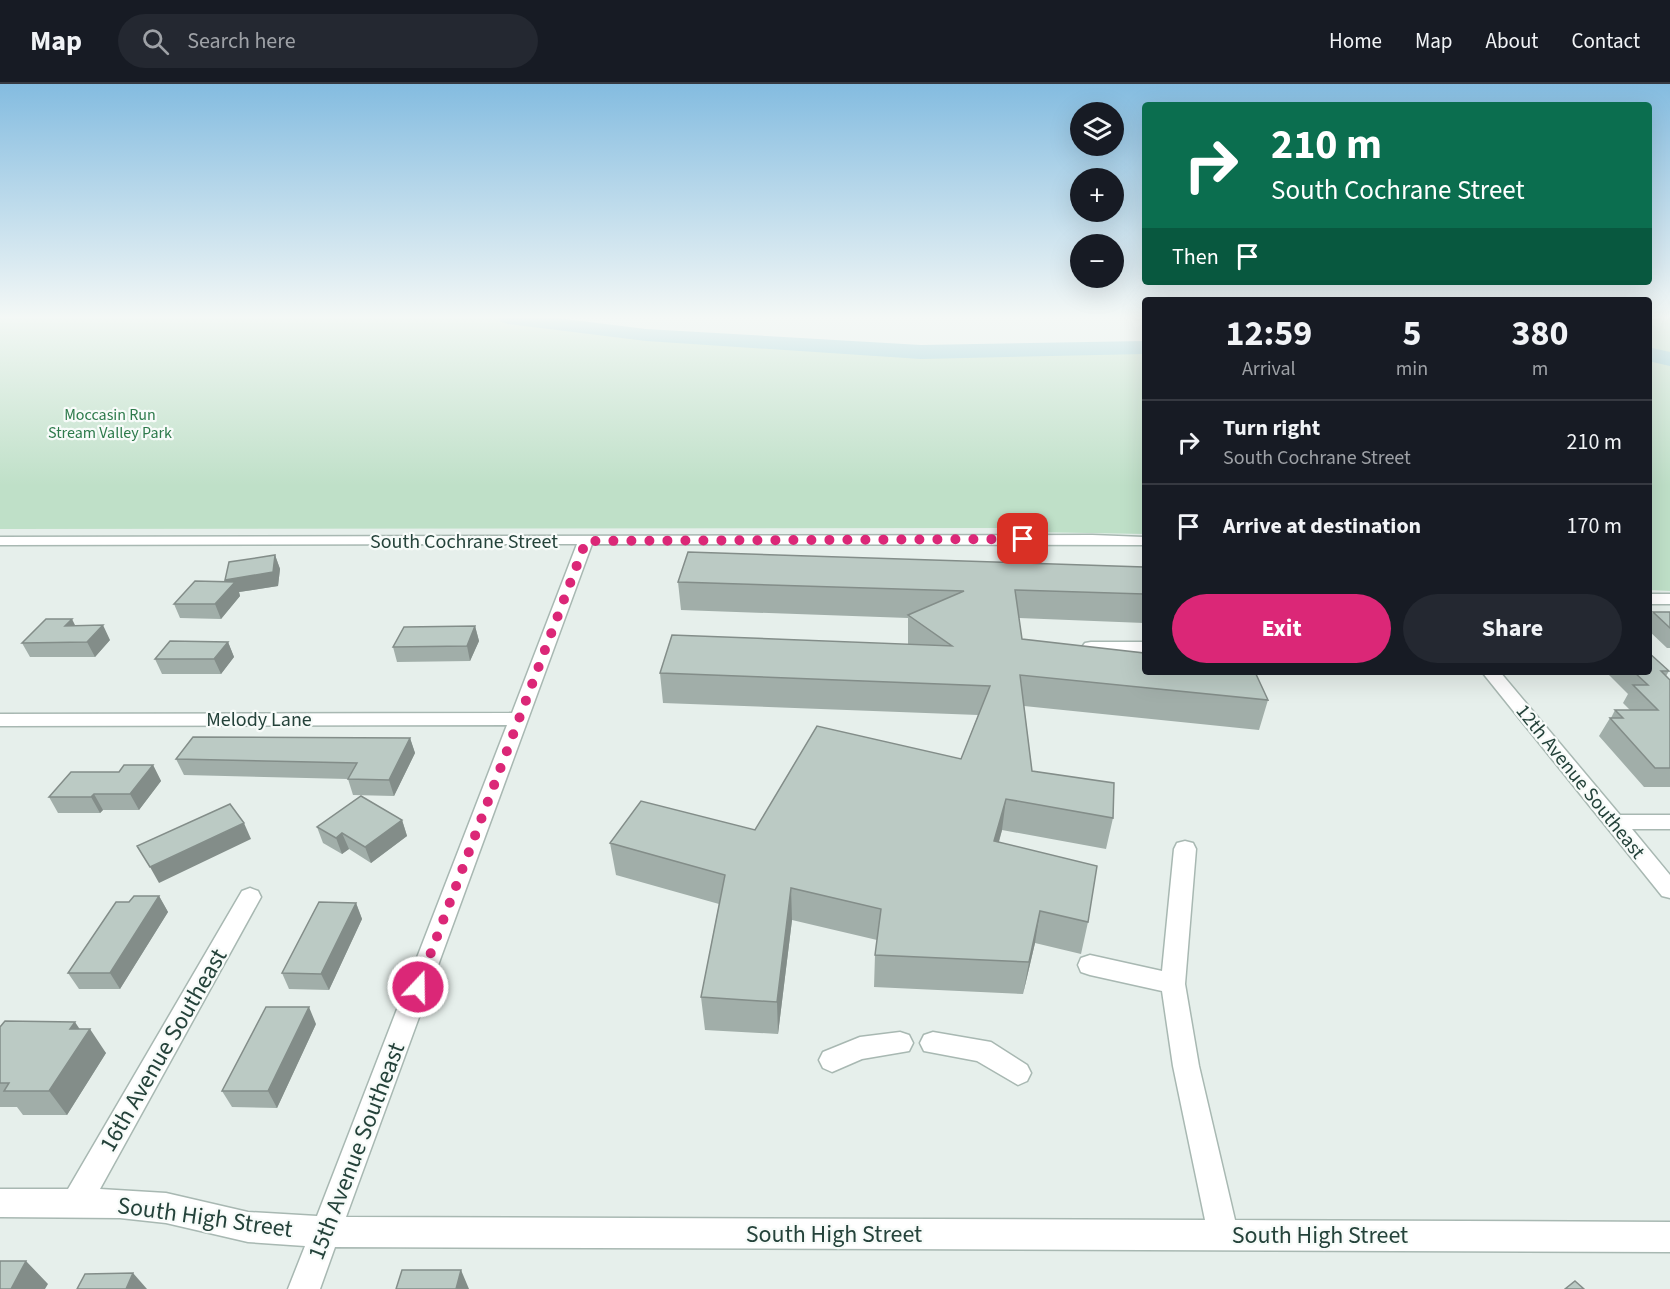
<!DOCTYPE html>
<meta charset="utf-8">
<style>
:root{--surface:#171b24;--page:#242831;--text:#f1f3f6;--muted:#9ea1a6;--line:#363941;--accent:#db2777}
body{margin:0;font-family:"Source Sans 3",sans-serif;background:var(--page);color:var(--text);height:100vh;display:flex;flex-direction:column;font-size:22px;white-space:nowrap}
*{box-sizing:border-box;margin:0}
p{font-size:20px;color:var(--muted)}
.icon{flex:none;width:33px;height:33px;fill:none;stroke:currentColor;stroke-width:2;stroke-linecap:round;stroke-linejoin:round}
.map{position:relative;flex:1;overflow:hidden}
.panel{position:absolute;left:1142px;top:213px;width:510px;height:378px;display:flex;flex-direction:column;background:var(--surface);border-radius:6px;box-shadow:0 6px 24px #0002}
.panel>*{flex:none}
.banner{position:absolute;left:1142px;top:18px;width:510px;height:183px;border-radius:6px;box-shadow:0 6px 24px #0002;background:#0b6e4f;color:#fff;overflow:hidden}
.buttons{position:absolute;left:1070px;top:18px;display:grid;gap:12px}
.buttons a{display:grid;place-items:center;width:54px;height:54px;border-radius:50%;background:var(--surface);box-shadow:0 6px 24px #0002;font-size:30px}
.pin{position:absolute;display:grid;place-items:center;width:51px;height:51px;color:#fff;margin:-26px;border-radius:12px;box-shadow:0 3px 9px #0006}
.me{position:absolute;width:66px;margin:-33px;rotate:21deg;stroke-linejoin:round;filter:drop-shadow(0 0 4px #0008)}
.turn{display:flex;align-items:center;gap:21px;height:126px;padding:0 30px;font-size:27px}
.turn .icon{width:78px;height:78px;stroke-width:2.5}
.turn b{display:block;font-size:42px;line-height:51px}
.then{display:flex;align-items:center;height:57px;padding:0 30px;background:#0003;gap:12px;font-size:22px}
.eta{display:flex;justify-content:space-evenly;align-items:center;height:102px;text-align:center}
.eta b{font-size:36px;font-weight:700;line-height:42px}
.action{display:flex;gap:12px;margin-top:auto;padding:12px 30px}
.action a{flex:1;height:69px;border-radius:36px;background:var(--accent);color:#fff;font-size:24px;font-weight:700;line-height:69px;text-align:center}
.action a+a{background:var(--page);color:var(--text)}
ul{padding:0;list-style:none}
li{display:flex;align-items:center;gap:18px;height:84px;padding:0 30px;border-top:2px solid var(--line)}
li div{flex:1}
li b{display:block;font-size:22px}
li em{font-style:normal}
header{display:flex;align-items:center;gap:36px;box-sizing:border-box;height:84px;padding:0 30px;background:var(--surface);border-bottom:2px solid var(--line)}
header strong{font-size:28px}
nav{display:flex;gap:33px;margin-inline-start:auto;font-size:21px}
.search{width:420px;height:54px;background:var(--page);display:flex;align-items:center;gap:15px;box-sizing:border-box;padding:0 21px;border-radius:33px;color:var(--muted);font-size:22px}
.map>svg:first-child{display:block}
</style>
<header>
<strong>Map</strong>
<div class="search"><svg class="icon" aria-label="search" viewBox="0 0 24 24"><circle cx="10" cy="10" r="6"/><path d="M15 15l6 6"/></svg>Search here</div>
<nav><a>Home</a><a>Map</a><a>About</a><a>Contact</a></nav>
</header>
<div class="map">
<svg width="1670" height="1205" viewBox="0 0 1670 1205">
<rect width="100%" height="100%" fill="#e6efeb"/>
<path fill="#bfe0c8" d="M0,234H508L646,251L921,268L1144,264V450L1030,448L1028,444L0,445Z
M1649,234H1670V507L1649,506Z"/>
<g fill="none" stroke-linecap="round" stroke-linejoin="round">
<path fill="#8ec9d4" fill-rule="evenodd" d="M498,234H557L646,245L921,261L1144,257V270L921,275L646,257L508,240L501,238Z
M1648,263L1670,268V282L1648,277Z"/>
<defs>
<path id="minor" d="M1092,451L1144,453V461L592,460L346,1133L1205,1136L1173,982L1162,907L1090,891L1081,888L1078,881L1081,874L1090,871L1162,887L1174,765L1177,759L1185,757L1193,759L1196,765L1185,900L1199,982L1235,1136L1670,1138V1168L335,1163L320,1205H288L305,1162L248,1158L166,1139L120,1134L0,1133V1105H68L242,807L250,804L258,807L261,813L100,1105L166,1109L248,1128L317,1132L507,641L0,642V630L512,629L577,460L0,461V453Z
M1648,510H1670V520H1648Z
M1091,558H1144V568L1085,567L1082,563L1085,559Z
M1482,588H1500L1620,731H1670V745H1632L1670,791V814L1662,812Z
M900,948L909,951L913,959L909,967L862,975L832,988L823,984L819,976L823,968L860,953Z
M933,948L991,958L1027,981L1031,989L1027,997L1018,1001L977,977L924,967L920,959L924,951Z"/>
</defs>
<use href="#minor" stroke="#a8b8b2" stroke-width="3"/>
<use href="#minor" fill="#fff" fill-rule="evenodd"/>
</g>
<path fill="#a1aea9" d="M275,471L280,485L278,502L239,508L240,512L221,535L180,534L174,520L226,498L225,496Z
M1144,483V539L1019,534L1022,555L1268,616L1259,646L1024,622L1032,687L1113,734L1106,765L1002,746L999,758L1088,838L1081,870L1035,859L1023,910L874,903L875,871L877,856L792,836L778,950L705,946L701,913L719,820L616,791L610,759L755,746L961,675L978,631L663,619L660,589L908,560V534L681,526L678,498Z
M1653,528H1670V564H1667L1648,546V535Z
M75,542L110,556L95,573H30L22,559Z
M475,542L479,557L470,577L397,578L393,563Z
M228,558L234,573L221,590H162L155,575Z
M1669,587L1666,592L1670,596V703H1644L1599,652L1610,634H1611L1615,626H1630L1623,619L1628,610L1606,588Z
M410,654L415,669L394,712L353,711L348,695L184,691L176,675Z
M153,681L161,697L139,726H103L100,729H58L49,713L119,688Z
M402,736L407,752L371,779L349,765L342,770L323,759L317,743Z
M159,812L168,828L120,905H79L68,889L129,818Z
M356,819L362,835L329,906L289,905L282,889Z
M316,940L277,1024L232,1023L222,1007Z
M0,943L80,945L106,969L67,1031H23L17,1023H0Z"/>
<path fill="#838d89" d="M275,471L280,485L278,502L239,508L240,512L221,535L215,520L229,505L225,496Z
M72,535L79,549L65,542Z
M103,541L110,556L95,573L87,558Z
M475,542L479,557L470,577L467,562Z
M228,558L234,573L221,590L214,575Z
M410,654L415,669L394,712L389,696Z
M153,681L161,697L139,726L130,710Z
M94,710L103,726L100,729L91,713Z
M1006,715L1002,746L990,788L994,757Z
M402,736L407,752L371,779L365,763Z
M244,739L251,755L159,799L150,783Z
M342,749L349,765L342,770L336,754Z
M791,804L792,836L778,950L777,918Z
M159,812L168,828L120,905L110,889Z
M356,819L362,835L329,906L321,890Z
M1040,827L1035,859L1023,910L1029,878Z
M309,923L316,940L277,1024L268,1007Z
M75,938L85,953L90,945L106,969L67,1031L49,1007L70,945Z
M26,1177L48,1200L45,1205H11Z
M461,1186L469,1205H456Z
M133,1189L147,1205H126Z"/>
<path fill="#bbcac4" stroke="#838d89" stroke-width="1.5" d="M688,468L1144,483V510L1015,506L1022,555L1144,569V588H1255L1268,616L1020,591L1032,687L1114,699L1113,734L1006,715L994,757L1097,782L1088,838L1040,827L1029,878L875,871L881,825L791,804L777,918L701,913L725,791L610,759L641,717L755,746L817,642L961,675L990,602L660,589L672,551L952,562L908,531L964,507L678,498Z
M275,471L273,488L225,496L229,478Z
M195,497L235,498L215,520H174Z
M1653,528H1670V544Z
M46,535H72L65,542L103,541L87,558L22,559Z
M475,542L467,562L393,563L404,543Z
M170,557L228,558L214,575H155Z
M1648,568L1669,587H1661L1670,596V684H1655L1610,634H1623L1615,626H1658L1633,601H1648L1634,588H1648Z
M193,653L410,654L389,696L348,695L357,679L176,675Z
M124,681H153L130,710H94L91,713H49L71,688H119Z
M361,712L402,736L365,763L342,749L336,754L317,743Z
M230,720L244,739L150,783L137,762Z
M134,812H159L110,889H68L116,818H129Z
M319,818L356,819L321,890L282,889Z
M266,923H309L268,1007H222Z
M5,937L75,938L70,945H90L49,1007H4L9,999H0V943Z
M0,1177H26L11,1205H0Z
M402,1186H461L456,1205H396Z
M133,1189L126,1205H77L85,1190Z
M1575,1197L1584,1205H1565Z"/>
<linearGradient id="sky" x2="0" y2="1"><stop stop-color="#84bce0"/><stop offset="0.58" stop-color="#f4f8f6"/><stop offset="1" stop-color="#f4f8f6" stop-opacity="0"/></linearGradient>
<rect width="1670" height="402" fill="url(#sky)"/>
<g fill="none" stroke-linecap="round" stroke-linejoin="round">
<path stroke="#db2777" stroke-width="10" stroke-dasharray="0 18" d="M418,903L586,457L1023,455"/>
</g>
<g text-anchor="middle" stroke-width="4.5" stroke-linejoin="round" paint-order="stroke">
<g font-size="16" fill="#2d7a4b" stroke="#f7fbf9">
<text x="110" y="336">Moccasin Run<tspan x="110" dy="18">Stream Valley Park</tspan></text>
</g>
<g font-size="20" fill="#24423a" stroke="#f7fbf9">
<text x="464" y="464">South Cochrane Street</text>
<text x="259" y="642">Melody Lane</text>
<text transform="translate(1581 697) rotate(51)" y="7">12th Avenue Southeast</text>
</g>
<g font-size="24" fill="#24423a" stroke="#f7fbf9">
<text transform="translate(163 966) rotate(-60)" y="8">16th Avenue Southeast</text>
<text transform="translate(356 1067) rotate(-69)" y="8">15th Avenue Southeast</text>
<text transform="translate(205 1133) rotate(8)" y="8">South High Street</text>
<text x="834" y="1158">South High Street</text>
<text x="1320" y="1159">South High Street</text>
</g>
</g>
</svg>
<div class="buttons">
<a><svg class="icon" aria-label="layers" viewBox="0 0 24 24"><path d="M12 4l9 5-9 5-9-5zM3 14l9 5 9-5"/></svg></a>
<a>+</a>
<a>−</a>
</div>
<div class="pin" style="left:1023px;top:455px;background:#d93025"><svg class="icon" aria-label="arrive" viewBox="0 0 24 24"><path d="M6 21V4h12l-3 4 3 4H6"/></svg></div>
<svg class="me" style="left:418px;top:903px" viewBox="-20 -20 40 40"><circle r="17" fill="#db2777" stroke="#fff" stroke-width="3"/><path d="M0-11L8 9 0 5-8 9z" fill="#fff"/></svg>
<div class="banner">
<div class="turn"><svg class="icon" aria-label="right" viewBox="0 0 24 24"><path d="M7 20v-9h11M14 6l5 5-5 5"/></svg><div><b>210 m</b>South Cochrane Street</div></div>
<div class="then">Then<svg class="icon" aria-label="arrive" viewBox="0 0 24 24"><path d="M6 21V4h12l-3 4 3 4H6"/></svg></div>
</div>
<section class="panel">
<div class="eta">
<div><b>12:59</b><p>Arrival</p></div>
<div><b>5</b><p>min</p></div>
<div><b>380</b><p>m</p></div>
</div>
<ul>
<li><svg class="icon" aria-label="right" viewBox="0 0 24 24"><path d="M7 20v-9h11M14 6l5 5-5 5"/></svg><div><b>Turn right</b><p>South Cochrane Street</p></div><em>210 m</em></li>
<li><svg class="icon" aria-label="arrive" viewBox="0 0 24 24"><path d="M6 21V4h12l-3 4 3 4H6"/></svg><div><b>Arrive at destination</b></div><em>170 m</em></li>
</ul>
<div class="action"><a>Exit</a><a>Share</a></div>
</section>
</div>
